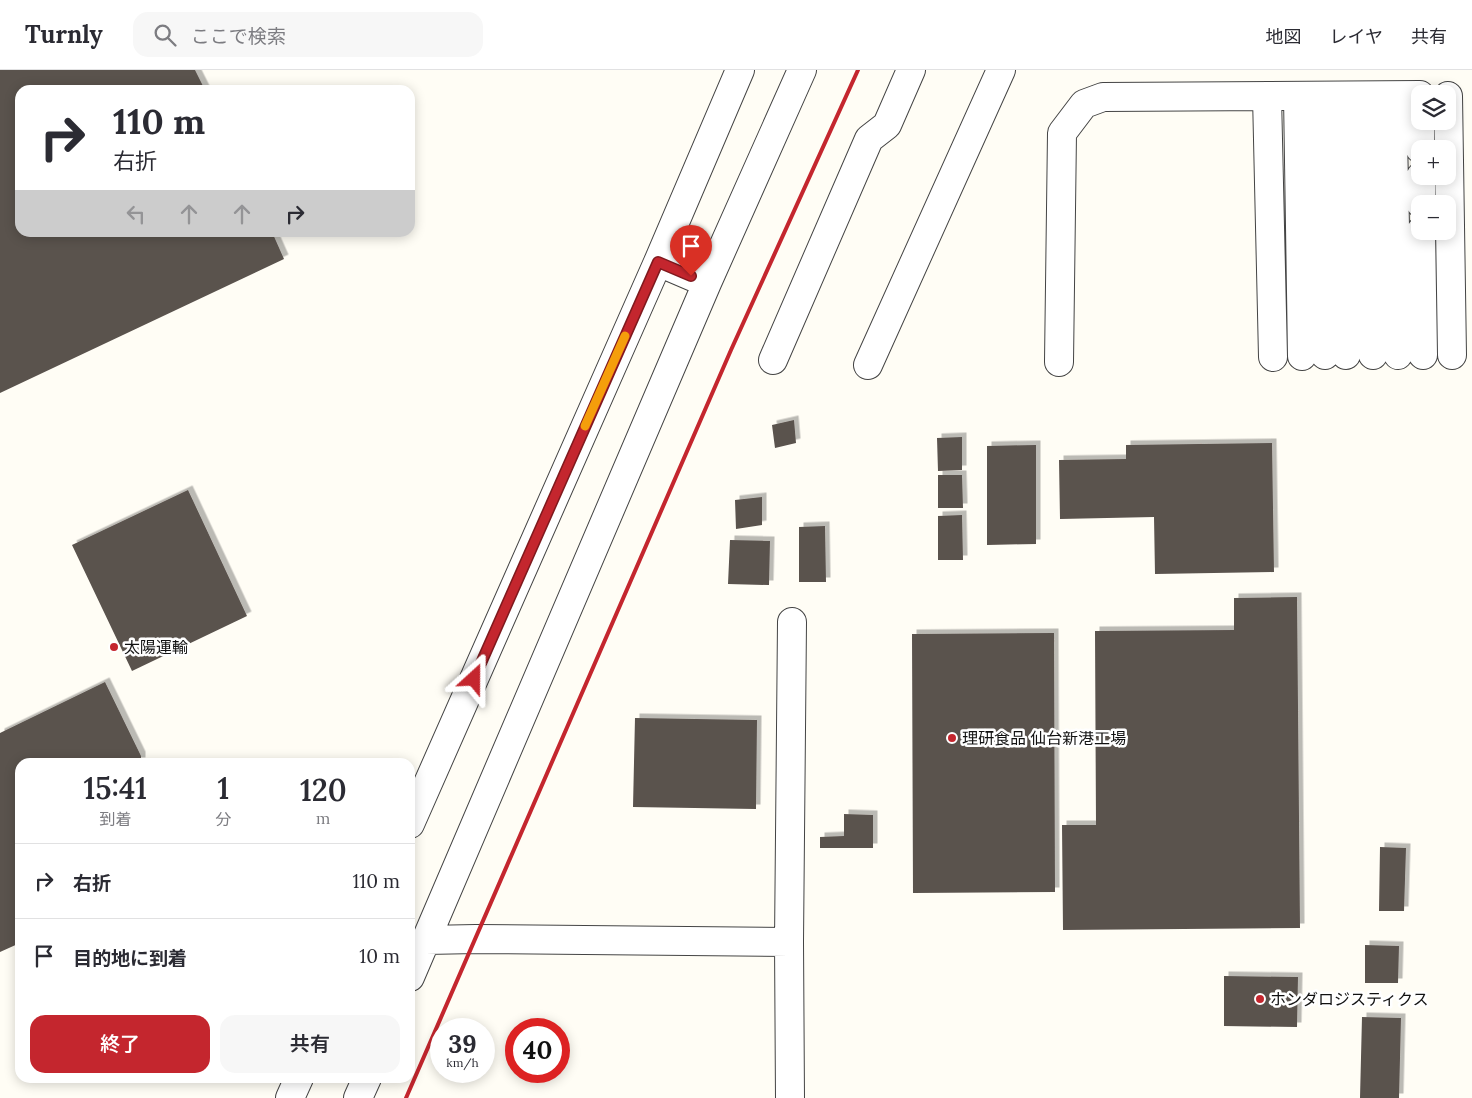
<!DOCTYPE html>
<html lang="ja">
<meta charset="utf-8">
<style>
:root{--surface:#fff;--page:#f7f7f7;--text:#2b2b33;--muted:#7c7c81;--line:#e1e1e2;--accent:#c4262e}
body{margin:0;font-family:Lora,"Noto Sans JP",serif;background:var(--page);color:var(--text);height:100vh;display:flex;flex-direction:column;font-size:19px;white-space:nowrap}
*{box-sizing:border-box;margin:0}
p{font-size:16px;color:var(--muted)}
.icon{flex:none;width:28px;height:28px;fill:none;stroke:currentColor;stroke-width:2;stroke-linecap:round;stroke-linejoin:round}
.map{position:relative;flex:1;overflow:hidden}
.drawer{position:absolute;left:15px;top:688px;width:400px;height:325px;display:flex;flex-direction:column;background:var(--surface);border-radius:15px;box-shadow:0 2px 12px #0003}
.drawer>*{flex:none}
.top-card{position:absolute;left:15px;top:15px;width:400px;height:152px;border-radius:15px;box-shadow:0 2px 12px #0003;background:#fff;color:var(--text);overflow:hidden}
.buttons{position:absolute;left:1411px;top:15px;display:grid;gap:10px}
.buttons a{display:grid;place-items:center;width:45px;height:45px;border-radius:10px;background:var(--surface);box-shadow:0 2px 12px #0003;font-size:25px}
.speed{position:absolute;left:430px;top:948px;display:flex;gap:10px;font-size:25px;font-weight:700;text-align:center}
.speed>*{display:grid;place-content:center;width:65px;height:65px;border-radius:50%;background:var(--surface);box-shadow:0 2px 12px #0003;line-height:1}
.speed small{font-size:12px;font-weight:400}
.speed .limit{border:8px solid #d22;background:#fff;color:#111}
.pin{position:absolute;display:grid;place-items:center;width:42px;height:42px;color:#fff;margin:-51px -21px;border-radius:50% 50% 50% 0;rotate:-45deg;box-shadow:0 0 5px #0007}
.pin .icon{rotate:45deg}
.me{position:absolute;width:55px;margin:-28px;rotate:24deg;stroke-linejoin:round;filter:drop-shadow(0 0 4px #0008)}
.turn{display:flex;align-items:center;gap:18px;height:105px;padding:0 15px;font-size:22px}
.turn .icon{width:65px;height:65px;stroke-width:2.5}
.turn b{display:block;font-size:35px;line-height:42px}
.lanes{display:flex;align-items:center;height:48px;padding:0 15px;background:#0003;justify-content:center;gap:25px;direction:ltr}
.lanes .off{opacity:.35}
.eta{display:flex;justify-content:space-evenly;align-items:center;height:85px;text-align:center}
.eta b{font-size:30px;font-weight:600;line-height:35px}
.button{display:flex;gap:10px;margin-top:auto;padding:10px 15px}
.button a{flex:1;height:58px;border-radius:15px;background:var(--accent);color:#fff;font-size:20px;font-weight:600;line-height:58px;text-align:center}
.button a+a{background:var(--page);color:var(--text)}
ul{padding:0;list-style:none}
li{display:flex;align-items:center;gap:15px;height:75px;padding:0 15px;border-top:1px solid var(--line)}
li div{flex:1}
li b{display:block;font-size:19px}
li em{font-style:normal}
header{display:flex;align-items:center;gap:30px;box-sizing:border-box;height:70px;padding:0 25px;background:var(--surface);border-bottom:1px solid var(--line)}
header strong{font-size:24px}
nav{display:flex;gap:28px;margin-inline-start:auto;font-size:18px}
.search{width:350px;height:45px;background:var(--page);display:flex;align-items:center;gap:12px;box-sizing:border-box;padding:0 18px;border-radius:15px;color:var(--muted);font-size:19px}
.map>svg:first-child{display:block}
</style>
<header>
<strong>Turnly</strong>
<div class="search"><svg class="icon" aria-label="search" viewBox="0 0 24 24"><circle cx="10" cy="10" r="6"/><path d="M15 15l6 6"/></svg>ここで検索</div>
<nav><a>地図</a><a>レイヤ</a><a>共有</a></nav>
</header>
<div class="map">
<svg width="1472" height="1028" viewBox="0 0 1472 1028">
<defs>
<filter id="shadow"><feDropShadow dx="4.5" dy="-4.5" stdDeviation="0" flood-color="#0004"/></filter>
</defs>
<rect width="100%" height="100%" fill="#fffdf5"/>
<path fill="#5a524d" filter="url(#shadow)" d="M0,0H195L205,20H20V162H272L284,189L0,323Z
M794,350L796,373L775,378L772,355Z
M962,367V400L938,401L937,368Z
M1272,373L1274,502L1155,504L1154,447L1060,449L1059,390L1126,389V375Z
M1036,375V474L987,475V376Z
M938,405H962L963,438H938Z
M188,420L247,546L132,601L72,475Z
M762,427V455L736,459L735,430Z
M962,445L963,490H938V446Z
M825,456L826,512H799V457Z
M730,470L770,471L769,515L728,514Z
M1297,527L1300,858L1063,860L1062,755H1096L1095,561L1234,560V528Z
M1054,563L1055,822L913,823L912,564Z
M105,612L141,686V692H20V873L0,882V663Z
M635,648L757,650L756,739L633,737Z
M844,744L873,745V778H820V767L844,766Z
M1380,777L1406,778L1404,841H1379Z
M1365,875L1399,876L1398,913H1365Z
M1224,906L1298,907L1297,957L1224,956Z
M1362,947L1401,948L1399,1028H1360Z"/>
<g fill="none" stroke-linecap="round" stroke-linejoin="round">
<defs>
<path id="minor" d="M1420,25V79
M1267,26L1273,287
M1298,26L1302,286
M1322,26L1325,285
M1345,26L1346,285
M1369,26L1373,285
M1392,26L1398,285
M1448,26L1452,285
M1421,106V134
M1421,161L1423,285
M658,192L707,213
M773,290L869,69L887,55L911,0
M1059,292L1062,63L1084,34L1103,27L1420,25
M868,295L1001,0
M410,754L658,192L740,0
M426,870L476,869L789,872L790,1028
M789,872L792,552
M410,907L707,213L802,0
M290,1028L299,1008
M358,1028L367,1008"/>
</defs>
<use href="#minor" stroke="#444" stroke-width="30"/>
<use href="#minor" stroke="#fff" stroke-width="28"/>
<path stroke="#c4262e" stroke-width="4" d="M406,1028L731,280L858,0"/>
</g>
<g fill="none" stroke-linecap="round" stroke-linejoin="round">
<defs>
<path id="route" d="M474,609L658,192L691,206"/>
</defs>
<use href="#route" stroke="#7f191e" stroke-width="12"/>
<use href="#route" stroke="#c4262e" stroke-width="9"/>
<path stroke="#f59e0b" stroke-width="9" d="M585,356L625,266"/>
</g>
<g fill="#c4262e" stroke="#fff" stroke-width="2">
<circle cx="114" cy="577" r="5"/>
<circle cx="952" cy="668" r="5"/>
<circle cx="1260" cy="929" r="5"/>
</g>
<g text-anchor="middle" stroke-width="5" stroke-linejoin="round" paint-order="stroke">
<g font-size="16" fill="#111" stroke="#fff" text-anchor="start">
<text x="124" y="583">太陽運輸</text>
<text x="962" y="674">理研食品 仙台新港工場</text>
<text x="1270" y="935">ホンダロジスティクス</text>
</g>
</g>
</svg>
<div class="buttons">
<a><svg class="icon" aria-label="layers" viewBox="0 0 24 24"><path d="M12 4l9 5-9 5-9-5zM3 14l9 5 9-5"/></svg></a>
<a>+</a>
<a>−</a>
</div>
<div class="speed"><div>39<small>km/h</small></div><div class="limit">40</div></div>
<div class="pin" style="left:691px;top:206px;background:#d93025"><svg class="icon" aria-label="arrive" viewBox="0 0 24 24"><path d="M6 21V4h12l-3 4 3 4H6"/></svg></div>
<svg class="me" style="left:474px;top:609px" viewBox="-20 -20 40 40"><path d="M0-17L14 15 0 8-14 15z" fill="#c4262e" stroke="#fff" stroke-width="4"/></svg>
<div class="top-card">
<div class="turn"><svg class="icon" aria-label="right" viewBox="0 0 24 24"><path d="M7 20v-9h11M14 6l5 5-5 5"/></svg><div><b>110 m</b>右折</div></div>
<div class="lanes"><svg class="icon off" aria-label="left" viewBox="0 0 24 24"><path d="M17 20v-9H6M10 6l-5 5 5 5"/></svg><svg class="icon off" aria-label="ahead" viewBox="0 0 24 24"><path d="M12 20V5M6 11l6-6 6 6"/></svg><svg class="icon off" aria-label="ahead" viewBox="0 0 24 24"><path d="M12 20V5M6 11l6-6 6 6"/></svg><svg class="icon" aria-label="right" viewBox="0 0 24 24"><path d="M7 20v-9h11M14 6l5 5-5 5"/></svg></div>
</div>
<section class="drawer">
<div class="eta">
<div><b>15:41</b><p>到着</p></div>
<div><b>1</b><p>分</p></div>
<div><b>120</b><p>m</p></div>
</div>
<ul>
<li><svg class="icon" aria-label="right" viewBox="0 0 24 24"><path d="M7 20v-9h11M14 6l5 5-5 5"/></svg><div><b>右折</b></div><em>110 m</em></li>
<li><svg class="icon" aria-label="arrive" viewBox="0 0 24 24"><path d="M6 21V4h12l-3 4 3 4H6"/></svg><div><b>目的地に到着</b></div><em>10 m</em></li>
</ul>
<div class="button"><a>終了</a><a>共有</a></div>
</section>
</div>
